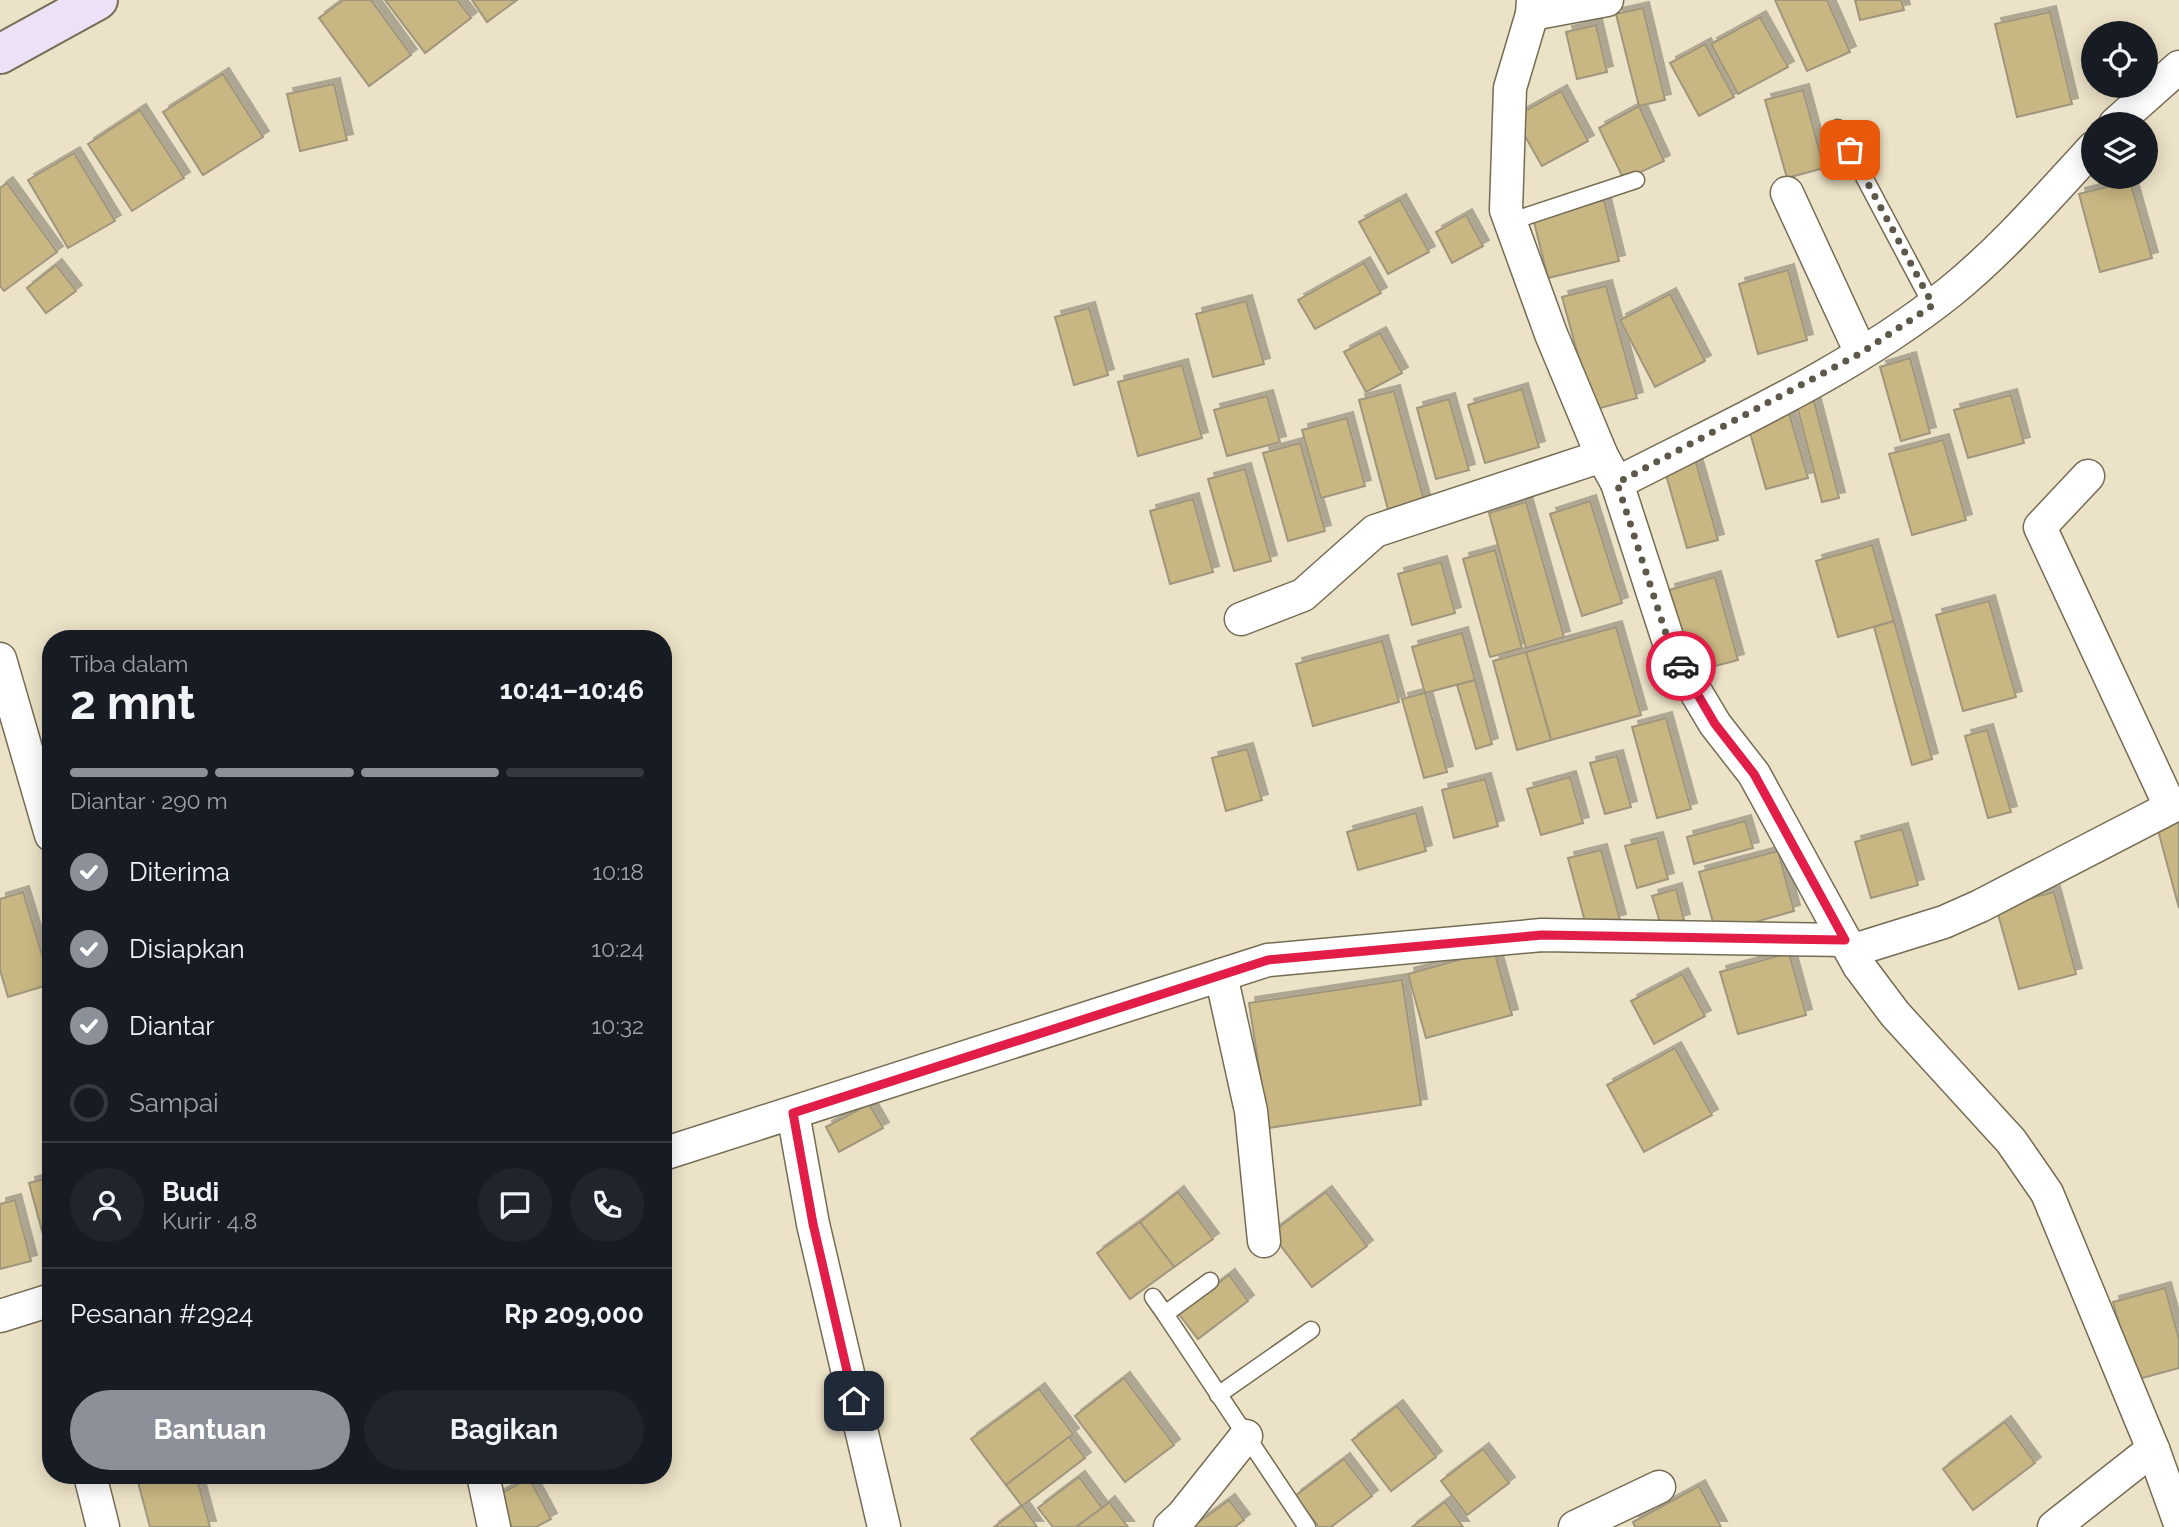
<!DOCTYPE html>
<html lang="id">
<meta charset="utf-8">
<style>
:root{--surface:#171b24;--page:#20242c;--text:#f1f3f6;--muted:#9ea1a6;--line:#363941;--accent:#8c9099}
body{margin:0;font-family:Raleway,sans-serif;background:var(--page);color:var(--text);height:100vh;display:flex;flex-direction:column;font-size:26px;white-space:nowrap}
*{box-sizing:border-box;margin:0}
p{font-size:23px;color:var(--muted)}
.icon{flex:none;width:38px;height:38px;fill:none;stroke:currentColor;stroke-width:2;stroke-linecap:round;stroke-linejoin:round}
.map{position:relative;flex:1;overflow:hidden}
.sheet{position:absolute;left:42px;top:630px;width:630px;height:854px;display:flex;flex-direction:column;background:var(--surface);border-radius:28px;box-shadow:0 4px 18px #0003}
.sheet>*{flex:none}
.buttons{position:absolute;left:2081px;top:21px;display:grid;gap:14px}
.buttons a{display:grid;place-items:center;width:77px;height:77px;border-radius:50%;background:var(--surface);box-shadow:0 4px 18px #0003;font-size:35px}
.pin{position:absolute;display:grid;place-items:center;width:60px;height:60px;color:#fff;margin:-30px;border-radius:14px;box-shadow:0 4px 10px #0006}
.courier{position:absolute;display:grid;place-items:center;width:70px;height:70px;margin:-35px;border:5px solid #e11d48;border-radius:50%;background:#fff;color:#222;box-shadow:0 2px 9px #0007}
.summary em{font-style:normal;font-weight:700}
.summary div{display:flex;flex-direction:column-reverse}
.summary{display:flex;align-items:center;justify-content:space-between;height:119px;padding:0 28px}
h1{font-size:46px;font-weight:700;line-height:52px}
.bar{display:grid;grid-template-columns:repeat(4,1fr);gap:10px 7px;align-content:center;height:84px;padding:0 28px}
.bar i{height:9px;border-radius:5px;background:var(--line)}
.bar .current{background:var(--accent)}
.bar p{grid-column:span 4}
.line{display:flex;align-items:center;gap:18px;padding:0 28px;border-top:2px solid var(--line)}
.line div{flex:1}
.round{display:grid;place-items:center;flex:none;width:74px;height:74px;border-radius:37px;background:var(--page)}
ol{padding:0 28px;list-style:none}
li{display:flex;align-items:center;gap:21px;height:77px}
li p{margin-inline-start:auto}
li .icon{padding:7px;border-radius:50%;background:var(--accent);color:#fff;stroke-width:4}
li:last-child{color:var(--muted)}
li i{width:38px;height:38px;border:4px solid var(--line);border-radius:50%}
.button{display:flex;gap:14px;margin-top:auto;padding:14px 28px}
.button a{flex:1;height:80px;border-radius:42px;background:var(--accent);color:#fff;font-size:28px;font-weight:700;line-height:80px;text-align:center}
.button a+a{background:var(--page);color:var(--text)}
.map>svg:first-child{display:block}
</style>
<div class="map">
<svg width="2179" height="1527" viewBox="0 0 2179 1527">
<defs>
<filter id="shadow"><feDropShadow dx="6" dy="-6" stdDeviation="0" flood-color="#0004"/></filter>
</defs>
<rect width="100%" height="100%" fill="#ece2c7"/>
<g fill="#c9b783" stroke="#9f967d" stroke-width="2" filter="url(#shadow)">
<polygon points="343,0 371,0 411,55 369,86 319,18"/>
<polygon points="385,0 457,0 471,18 425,53"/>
<polygon points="472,0 517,0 487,22"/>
<polygon points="1775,0 1827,0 1850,52 1807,71"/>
<polygon points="1855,0 1901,0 1904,10 1860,20"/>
<polygon points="1643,8 1665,100 1639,106 1616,14"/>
<polygon points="2050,12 2072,104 2017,117 1995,24"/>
<polygon points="1760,17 1788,67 1738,94 1711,44"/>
<polygon points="1596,25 1607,72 1577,79 1566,32"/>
<polygon points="1705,44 1734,97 1699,116 1670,63"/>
<polygon points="223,74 263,137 203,175 163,112"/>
<polygon points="334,84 347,140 300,151 287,94"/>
<polygon points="1803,90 1824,168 1787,178 1765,100"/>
<polygon points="1561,91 1588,141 1542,166 1514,117"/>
<polygon points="1639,106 1664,161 1624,180 1599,128"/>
<polygon points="140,110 184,178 132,211 88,144"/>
<polygon points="74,153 115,221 68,248 28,180"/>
<polygon points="2130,181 2152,258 2100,272 2079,194"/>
<polygon points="7,183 57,252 4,291 0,286 0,188"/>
<polygon points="1400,200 1429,252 1388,274 1359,222"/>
<polygon points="1604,200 1619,261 1548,278 1533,218"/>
<polygon points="1466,215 1483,246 1452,263 1436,232"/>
<polygon points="1364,263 1381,293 1315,329 1298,300"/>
<polygon points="56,265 76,291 46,313 27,288"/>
<polygon points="1788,270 1807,340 1758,354 1739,284"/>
<polygon points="1606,286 1637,398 1593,410 1562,297"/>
<polygon points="1670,294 1705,361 1655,387 1620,320"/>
<polygon points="1246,301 1264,364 1213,377 1196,314"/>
<polygon points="1089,308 1108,375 1074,385 1055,317"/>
<polygon points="1380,333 1402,373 1366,392 1344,352"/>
<polygon points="1910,358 1930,433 1901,441 1880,367"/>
<polygon points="1182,365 1202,438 1138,456 1118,382"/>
<polygon points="1522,389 1539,447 1485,463 1468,405"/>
<polygon points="1394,391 1427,511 1391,521 1359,400"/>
<polygon points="2011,395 2024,443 1968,458 1954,410"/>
<polygon points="1267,396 1280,442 1227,456 1214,410"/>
<polygon points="1449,399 1469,470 1436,479 1417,408"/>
<polygon points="1814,401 1839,498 1822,502 1797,406"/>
<polygon points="1788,410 1808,478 1766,489 1747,422"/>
<polygon points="1347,418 1365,486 1321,498 1302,430"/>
<polygon points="1943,440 1966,520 1912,535 1889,454"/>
<polygon points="1300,443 1325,531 1288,541 1263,453"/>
<polygon points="1695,459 1718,540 1687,548 1664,468"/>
<polygon points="1245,469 1271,561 1234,571 1208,479"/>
<polygon points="1193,499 1213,572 1170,584 1150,511"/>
<polygon points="1590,501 1622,603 1582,616 1550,514"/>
<polygon points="1526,502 1564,637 1526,648 1489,513"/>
<polygon points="1872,545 1894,621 1838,637 1816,561"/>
<polygon points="1495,550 1522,648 1490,657 1463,559"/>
<polygon points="1441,562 1455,613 1412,625 1398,574"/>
<polygon points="1715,577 1738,660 1692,672 1669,590"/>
<polygon points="1989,601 2016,697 1963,711 1936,615"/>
<polygon points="1894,621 1932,759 1912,765 1874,627"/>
<polygon points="1616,627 1641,715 1551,740 1526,652"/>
<polygon points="1462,633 1475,680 1425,693 1412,647"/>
<polygon points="1382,641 1399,702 1313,726 1296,664"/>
<polygon points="1526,652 1551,740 1517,750 1493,661"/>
<polygon points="1475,680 1492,744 1476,749 1457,685"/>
<polygon points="1425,693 1447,772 1424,778 1402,699"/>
<polygon points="1666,718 1691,809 1657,818 1632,727"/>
<polygon points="1987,730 2011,812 1988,818 1965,736"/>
<polygon points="1247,749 1262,800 1226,811 1212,758"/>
<polygon points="1617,756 1631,807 1605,814 1590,763"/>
<polygon points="1570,777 1583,823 1541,835 1527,789"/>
<polygon points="1485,779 1498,826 1454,838 1442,790"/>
<polygon points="1416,813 1426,851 1358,870 1347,832"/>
<polygon points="2179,816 2179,908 2156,823"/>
<polygon points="1745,821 1753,848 1694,864 1687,837"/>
<polygon points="1902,829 1918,885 1871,898 1855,842"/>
<polygon points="1657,838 1668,879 1637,888 1625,846"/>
<polygon points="1601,850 1620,920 1587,929 1568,858"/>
<polygon points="1778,851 1794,911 1716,933 1699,872"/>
<polygon points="1676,889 1684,920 1661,926 1652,896"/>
<polygon points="23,892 51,984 8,997 0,970 0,899"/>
<polygon points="2054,892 2076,974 2019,989 1996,907"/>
<polygon points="1494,950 1512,1015 1426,1038 1408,974"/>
<polygon points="1789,953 1806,1015 1738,1034 1720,972"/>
<polygon points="1682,974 1705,1016 1654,1044 1631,1001"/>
<polygon points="1402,980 1421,1105 1268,1128 1249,1003"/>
<polygon points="1675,1048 1712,1115 1644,1152 1607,1085"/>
<polygon points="869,1104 883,1128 839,1152 826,1127"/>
<polygon points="51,1177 51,1253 48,1253 29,1183"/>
<polygon points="1178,1192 1213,1239 1174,1267 1140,1222"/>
<polygon points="1326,1192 1367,1246 1312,1287 1271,1233"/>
<polygon points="15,1200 31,1261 0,1269 0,1204"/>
<polygon points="1140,1222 1174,1267 1130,1299 1097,1253"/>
<polygon points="1229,1275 1248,1301 1198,1339 1178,1313"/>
<polygon points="2165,1288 2179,1339 2179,1368 2135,1380 2113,1302"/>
<polygon points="1124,1378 1174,1445 1125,1482 1075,1416"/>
<polygon points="1039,1389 1073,1434 1006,1485 971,1439"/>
<polygon points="1397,1406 1436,1457 1391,1491 1352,1440"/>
<polygon points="2005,1422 2035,1463 1973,1510 1943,1469"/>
<polygon points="1069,1437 1085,1458 1022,1506 1006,1485"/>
<polygon points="1483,1449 1509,1483 1467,1515 1441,1481"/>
<polygon points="1344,1459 1372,1496 1331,1527 1319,1527 1295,1496"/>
<polygon points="162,1475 196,1475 210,1527 150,1527 138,1482"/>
<polygon points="1079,1477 1102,1508 1076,1527 1053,1527 1038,1508"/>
<polygon points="529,1478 551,1519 536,1527 512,1527 495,1497"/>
<polygon points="1699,1486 1721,1527 1635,1527 1633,1522"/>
<polygon points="1229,1500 1244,1520 1235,1527 1192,1527"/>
<polygon points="1109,1502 1128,1527 1076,1527 1102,1508"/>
<polygon points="1445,1502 1463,1527 1412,1527"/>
<polygon points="1022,1506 1037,1527 994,1527"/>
</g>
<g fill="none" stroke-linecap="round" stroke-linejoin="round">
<defs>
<g id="lane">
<polyline points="1838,128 1932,305"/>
<polyline points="1509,222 1636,180"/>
<polyline points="1210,1281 1165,1314 1307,1527"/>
<polyline points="1153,1297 1165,1314"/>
<polyline points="1218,1395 1311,1330"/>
</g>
<g id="street">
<polyline points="1533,0 1532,14 1510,88 1506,210 1551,334 1602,456 1617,483"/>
<polyline points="1532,14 1607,0"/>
<polyline points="2115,124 2179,67"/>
<path d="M 2093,148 C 2047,198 2003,249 1950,292 C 1851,371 1730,425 1617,483 L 1672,652 L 1715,724 L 1754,774 L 1859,966 L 1895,1014 L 2011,1141 L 2047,1193 L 2153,1449 L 2179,1521"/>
<polyline points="1787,193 1861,353"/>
<polyline points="2088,476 2040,527 2170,806"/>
<polyline points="1241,619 1303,595 1375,531 1602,456"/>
<polyline points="0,659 51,835"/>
<polyline points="1851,951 1944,922 1980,906 2179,803"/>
<polyline points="1221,975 1251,1111 1264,1241"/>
<polyline points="793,1113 813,1224 884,1527"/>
<polyline points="663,1154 1268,960 1542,935 1845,940"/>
<polyline points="0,1316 51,1300"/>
<polyline points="90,1475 103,1527"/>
<polyline points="483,1475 494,1527"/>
<polyline points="1170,1527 1183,1515 1246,1436"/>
<polyline points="1575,1527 1659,1487"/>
<polyline points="2054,1527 2153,1449"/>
</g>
<polyline id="secondary" points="0,54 98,0"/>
</defs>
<use href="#lane" stroke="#756c54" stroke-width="19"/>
<use href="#street" stroke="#756c54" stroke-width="35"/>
<use href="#secondary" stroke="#756c54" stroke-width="42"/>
<use href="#lane" stroke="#fff" stroke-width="16"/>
<use href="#street" stroke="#fff" stroke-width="32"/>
<use href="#secondary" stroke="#ede1f8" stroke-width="38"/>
</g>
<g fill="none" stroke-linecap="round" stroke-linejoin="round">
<polyline stroke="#5e584a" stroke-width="7" stroke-dasharray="0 12.6" points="1681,666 1672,652 1617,483 1861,353 1933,305 1850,150"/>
<polyline stroke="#e11d48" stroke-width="9" points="854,1401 813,1224 793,1113 1268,960 1542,935 1845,940 1754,774 1715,724 1681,666"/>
</g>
</svg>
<div class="buttons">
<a><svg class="icon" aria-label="locate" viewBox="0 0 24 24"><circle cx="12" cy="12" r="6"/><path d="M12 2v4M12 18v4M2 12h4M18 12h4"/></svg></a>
<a><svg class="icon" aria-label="layers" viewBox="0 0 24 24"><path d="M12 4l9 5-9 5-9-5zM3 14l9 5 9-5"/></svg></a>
</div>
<div class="pin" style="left:1850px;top:150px;background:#ea580c"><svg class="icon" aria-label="bag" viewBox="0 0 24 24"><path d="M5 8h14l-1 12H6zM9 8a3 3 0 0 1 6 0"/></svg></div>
<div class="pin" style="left:854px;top:1401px;background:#1f2937"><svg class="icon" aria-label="home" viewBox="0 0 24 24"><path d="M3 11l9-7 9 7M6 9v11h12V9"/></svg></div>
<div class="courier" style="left:1681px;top:666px"><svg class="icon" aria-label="car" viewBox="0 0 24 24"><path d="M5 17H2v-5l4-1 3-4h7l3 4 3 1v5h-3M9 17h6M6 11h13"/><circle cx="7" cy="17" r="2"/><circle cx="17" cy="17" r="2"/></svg></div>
<section class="sheet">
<div class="summary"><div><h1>2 mnt</h1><p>Tiba dalam</p></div><em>10:41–10:46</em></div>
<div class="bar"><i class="current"></i><i class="current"></i><i class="current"></i><i></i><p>Diantar · 290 m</p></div>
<ol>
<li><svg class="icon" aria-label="check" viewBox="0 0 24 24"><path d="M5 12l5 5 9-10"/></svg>Diterima<p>10:18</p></li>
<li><svg class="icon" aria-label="check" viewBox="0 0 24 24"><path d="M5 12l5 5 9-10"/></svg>Disiapkan<p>10:24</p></li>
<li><svg class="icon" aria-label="check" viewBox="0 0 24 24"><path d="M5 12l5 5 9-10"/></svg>Diantar<p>10:32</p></li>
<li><i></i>Sampai</li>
</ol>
<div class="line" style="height:126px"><a class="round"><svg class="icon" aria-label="person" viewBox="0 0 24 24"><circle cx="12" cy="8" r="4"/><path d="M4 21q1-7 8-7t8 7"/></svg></a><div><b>Budi</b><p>Kurir · 4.8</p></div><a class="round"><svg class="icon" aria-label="chat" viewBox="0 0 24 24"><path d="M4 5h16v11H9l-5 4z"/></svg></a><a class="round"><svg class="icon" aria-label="phone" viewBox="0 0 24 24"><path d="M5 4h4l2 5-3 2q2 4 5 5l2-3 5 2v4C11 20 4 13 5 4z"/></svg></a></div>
<div class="line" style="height:91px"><div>Pesanan #2924</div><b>Rp 209,000</b></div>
<div class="button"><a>Bantuan</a><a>Bagikan</a></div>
</section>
</div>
